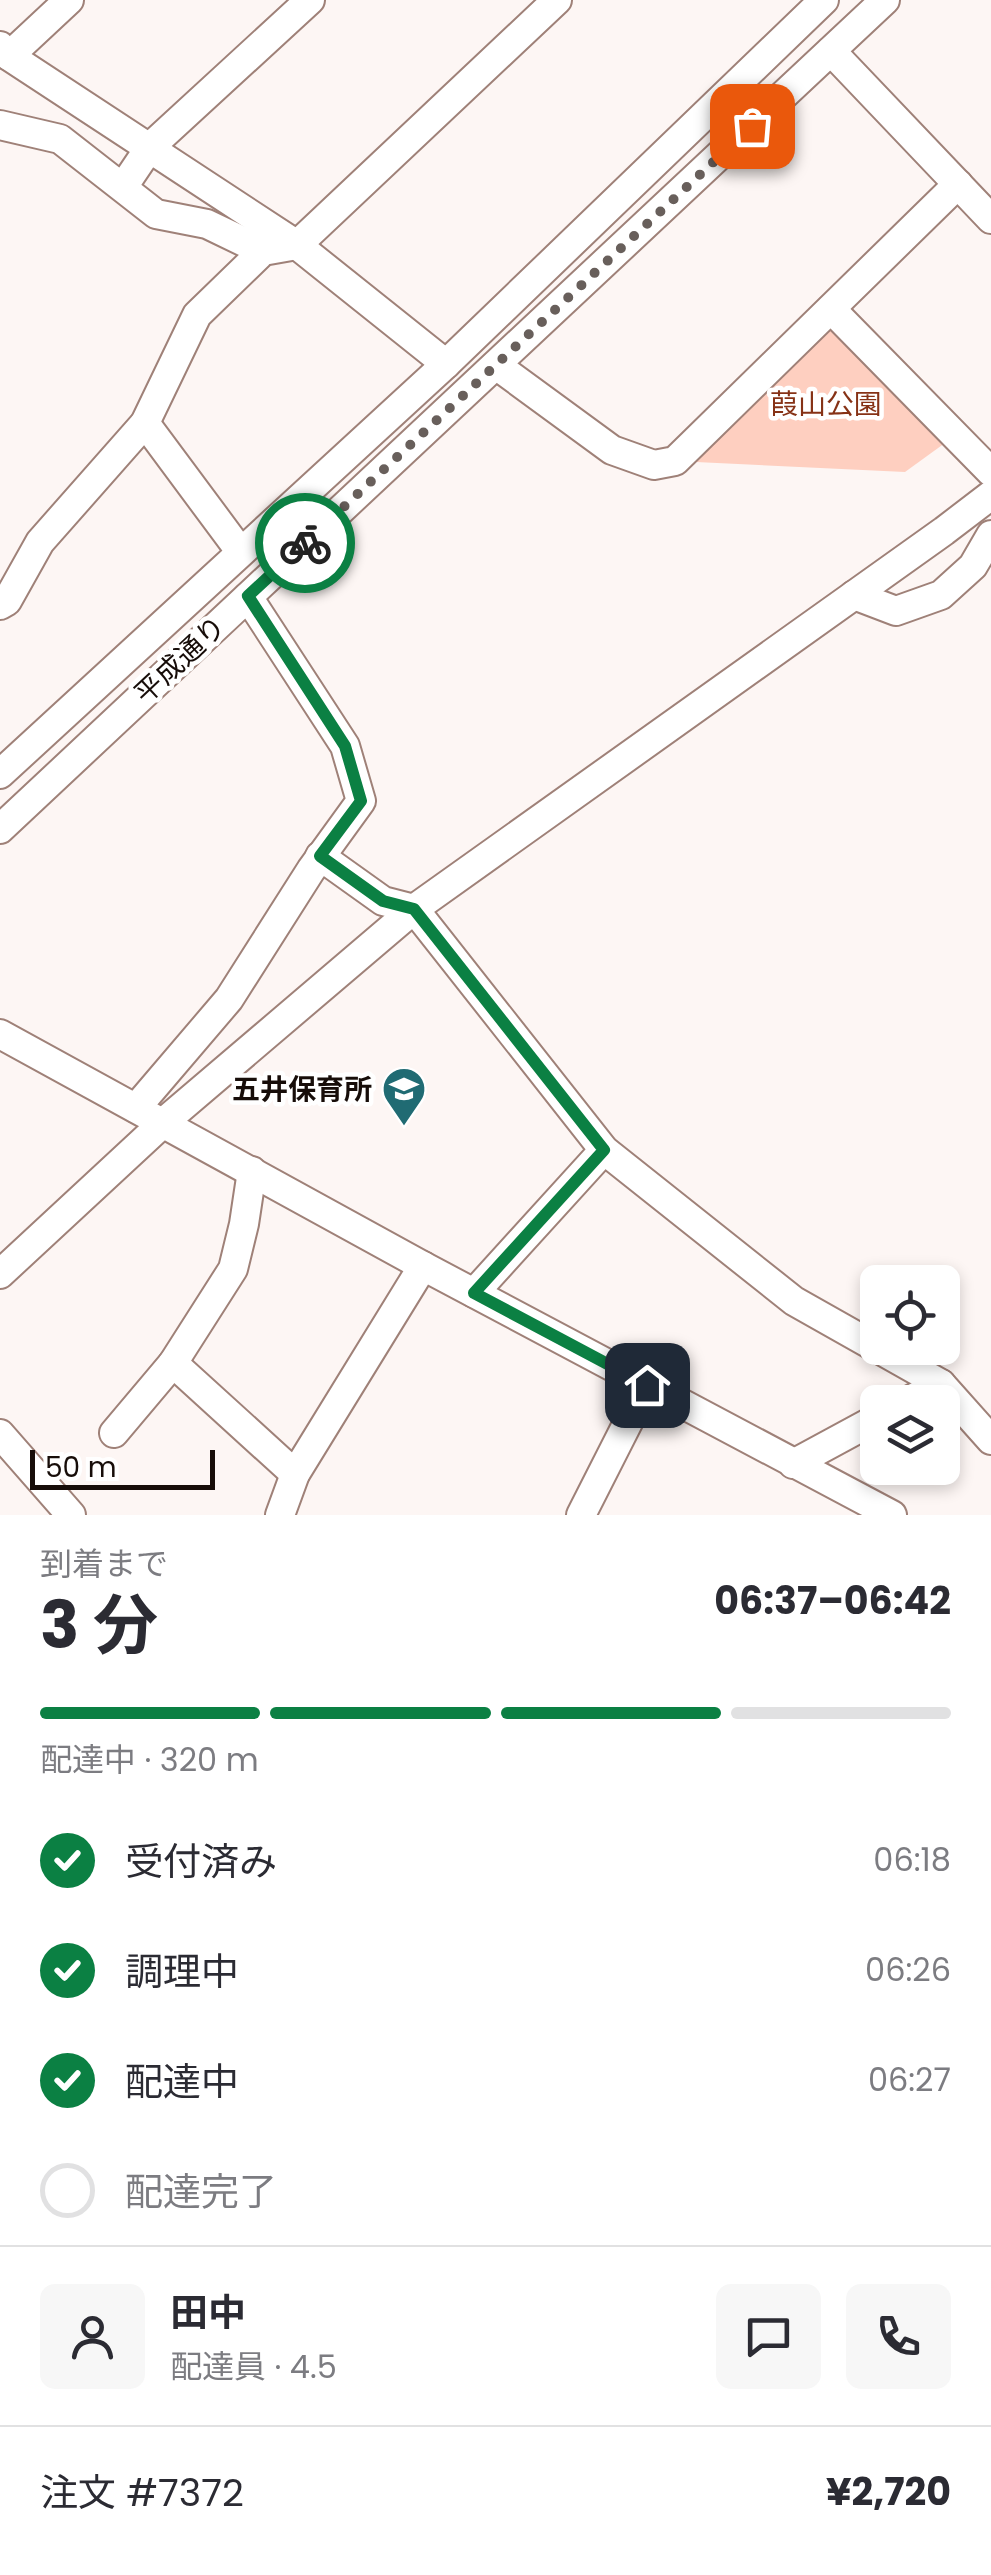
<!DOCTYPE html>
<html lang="ja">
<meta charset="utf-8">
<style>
:root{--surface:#fff;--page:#f7f7f7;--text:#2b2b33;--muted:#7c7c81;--line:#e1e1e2;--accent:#0b8043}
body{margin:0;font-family:Poppins,"Noto Sans JP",sans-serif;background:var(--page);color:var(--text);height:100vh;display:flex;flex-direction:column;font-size:38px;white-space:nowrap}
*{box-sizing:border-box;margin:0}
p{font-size:32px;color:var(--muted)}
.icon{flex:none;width:55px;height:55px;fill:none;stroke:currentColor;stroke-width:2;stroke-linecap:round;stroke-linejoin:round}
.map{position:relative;height:1515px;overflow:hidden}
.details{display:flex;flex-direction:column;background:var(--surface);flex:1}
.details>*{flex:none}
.tools{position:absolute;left:860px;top:1265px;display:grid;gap:20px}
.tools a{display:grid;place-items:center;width:100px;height:100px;border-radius:15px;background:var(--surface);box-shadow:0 5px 15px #0003;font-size:50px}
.scale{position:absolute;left:30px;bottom:25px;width:185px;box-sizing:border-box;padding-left:10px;border:5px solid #170d09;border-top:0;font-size:28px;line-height:35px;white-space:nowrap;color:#170d09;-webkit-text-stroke:8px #fff;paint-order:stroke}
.pin{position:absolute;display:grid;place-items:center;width:85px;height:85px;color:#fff;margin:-42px;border-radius:20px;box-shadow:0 5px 15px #0006}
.courier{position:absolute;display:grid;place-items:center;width:100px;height:100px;margin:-50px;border:8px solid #0b8043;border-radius:50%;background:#fff;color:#222;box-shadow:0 2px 12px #0007}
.headline em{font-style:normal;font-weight:700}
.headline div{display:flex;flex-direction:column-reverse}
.headline{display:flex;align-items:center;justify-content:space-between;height:170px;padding:0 40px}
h1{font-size:65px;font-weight:700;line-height:75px}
.bar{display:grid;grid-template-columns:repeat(4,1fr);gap:15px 10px;align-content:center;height:120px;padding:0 40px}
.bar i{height:12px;border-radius:8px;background:var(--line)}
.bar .on{background:var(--accent)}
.bar p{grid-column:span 4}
.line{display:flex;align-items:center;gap:25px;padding:0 40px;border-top:2px solid var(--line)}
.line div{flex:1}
.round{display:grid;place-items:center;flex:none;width:105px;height:105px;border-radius:15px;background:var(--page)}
ol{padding:0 40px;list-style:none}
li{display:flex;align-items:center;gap:30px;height:110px}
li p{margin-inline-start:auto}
li .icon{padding:10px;border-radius:50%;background:var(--accent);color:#fff;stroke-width:4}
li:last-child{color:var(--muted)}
li i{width:55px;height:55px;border:5px solid var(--line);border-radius:50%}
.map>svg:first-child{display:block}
</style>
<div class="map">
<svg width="991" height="1515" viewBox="0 0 991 1515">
<rect width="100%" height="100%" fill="#fdf6f4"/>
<polygon fill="#fecfc0" points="831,309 945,443 905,472 675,461"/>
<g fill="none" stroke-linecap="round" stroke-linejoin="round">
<defs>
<g id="minor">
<polyline points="0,46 9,56 297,245 446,364"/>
<polyline points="831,51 991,219"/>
<polyline points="9,56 69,0"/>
<polyline points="0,125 60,139 156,214 207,224 263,251"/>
<polyline points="123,187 150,147 310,0"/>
<polyline points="831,309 991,472"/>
<polyline points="496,365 612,450 654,465 675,461 958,184"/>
<polyline points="145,423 240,551"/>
<polyline points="854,595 896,611 941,595 973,566 991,535"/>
<polyline points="0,605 7,601 40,542 145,423 197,315 263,251 297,245 557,0"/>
<polyline points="0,774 446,364 824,0"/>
<polyline points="0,829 885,0"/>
<polyline points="320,856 383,901 414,909 604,1150 794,1301 941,1384 991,1440"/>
<polyline points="0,1034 423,1266 892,1515"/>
<polyline points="136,1108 229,999 311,870 361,801 345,746 248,597"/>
<polyline points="0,1274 164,1122 414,909 944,531 991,495"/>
<polyline points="474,1293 604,1150"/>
<polyline points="173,1363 295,1474"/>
<polyline points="906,1402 941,1384"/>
<polyline points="114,1433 173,1363 233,1269 244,1224 252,1171"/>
<polyline points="0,1434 71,1515"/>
<polyline points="793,1464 878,1418"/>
<polyline points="280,1515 295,1474 423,1266"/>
<polyline points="581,1515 647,1385"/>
</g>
</defs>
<use href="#minor" stroke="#9f8178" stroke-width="32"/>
<use href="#minor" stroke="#fff" stroke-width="28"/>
</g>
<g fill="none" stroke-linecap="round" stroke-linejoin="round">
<polyline stroke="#685f5b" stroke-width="10" stroke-dasharray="0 18" points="305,543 752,126"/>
<polyline stroke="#0b8043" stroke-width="12" points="305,543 248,596 345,746 361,801 320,856 383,901 414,909 604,1150 474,1293 647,1385"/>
</g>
<defs>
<symbol id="school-pin" viewBox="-11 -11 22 30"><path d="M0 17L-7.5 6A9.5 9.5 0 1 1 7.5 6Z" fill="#206b73" stroke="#fff"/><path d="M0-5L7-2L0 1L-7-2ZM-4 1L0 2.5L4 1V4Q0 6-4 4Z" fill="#fff"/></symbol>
</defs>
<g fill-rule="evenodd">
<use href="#school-pin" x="379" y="1064" width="50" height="68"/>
</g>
<g text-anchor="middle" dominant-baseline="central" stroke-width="9" stroke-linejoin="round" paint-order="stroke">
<g font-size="28" fill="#863216" stroke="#fff">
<text x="826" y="404">葭山公園</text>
</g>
<g font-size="28" fill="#170d09" stroke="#fff">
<text transform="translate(180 660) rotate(-43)">平成通り</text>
</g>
<g font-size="28" font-weight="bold" fill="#170d09" stroke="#fff" text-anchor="end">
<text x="372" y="1089">五井保育所</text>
</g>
</g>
</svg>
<div class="tools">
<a><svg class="icon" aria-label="locate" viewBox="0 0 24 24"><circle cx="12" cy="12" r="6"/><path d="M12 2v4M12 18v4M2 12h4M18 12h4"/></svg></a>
<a><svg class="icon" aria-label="layers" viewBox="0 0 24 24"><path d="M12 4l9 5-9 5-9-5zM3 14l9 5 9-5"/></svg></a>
</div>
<div class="scale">50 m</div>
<div class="pin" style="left:752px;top:126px;background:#ea580c"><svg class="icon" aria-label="bag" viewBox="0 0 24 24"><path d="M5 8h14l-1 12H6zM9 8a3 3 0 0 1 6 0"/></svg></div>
<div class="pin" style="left:647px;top:1385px;background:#1f2937"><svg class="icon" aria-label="home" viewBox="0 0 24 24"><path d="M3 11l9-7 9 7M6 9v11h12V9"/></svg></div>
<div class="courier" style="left:305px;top:543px"><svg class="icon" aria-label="bike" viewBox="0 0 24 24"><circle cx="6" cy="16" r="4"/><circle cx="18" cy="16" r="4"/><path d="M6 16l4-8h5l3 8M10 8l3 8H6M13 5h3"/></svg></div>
</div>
<section class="details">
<div class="headline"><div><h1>3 分</h1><p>到着まで</p></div><em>06:37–06:42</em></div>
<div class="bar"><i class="on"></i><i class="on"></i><i class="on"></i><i></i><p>配達中 · 320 m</p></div>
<ol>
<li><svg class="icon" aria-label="check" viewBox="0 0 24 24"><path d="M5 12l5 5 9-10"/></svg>受付済み<p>06:18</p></li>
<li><svg class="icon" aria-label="check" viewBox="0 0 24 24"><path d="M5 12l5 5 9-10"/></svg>調理中<p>06:26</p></li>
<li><svg class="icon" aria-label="check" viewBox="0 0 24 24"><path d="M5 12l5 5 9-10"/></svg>配達中<p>06:27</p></li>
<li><i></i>配達完了</li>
</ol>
<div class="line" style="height:180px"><a class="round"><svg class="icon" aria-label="person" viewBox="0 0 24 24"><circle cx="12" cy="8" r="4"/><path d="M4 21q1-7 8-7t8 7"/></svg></a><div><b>田中</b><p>配達員 · 4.5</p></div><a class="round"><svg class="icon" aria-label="chat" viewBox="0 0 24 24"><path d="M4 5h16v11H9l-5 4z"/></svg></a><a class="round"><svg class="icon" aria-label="phone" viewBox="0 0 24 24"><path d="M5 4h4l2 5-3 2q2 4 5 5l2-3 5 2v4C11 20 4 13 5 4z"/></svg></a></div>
<div class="line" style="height:130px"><div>注文 #7372</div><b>¥2,720</b></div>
</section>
